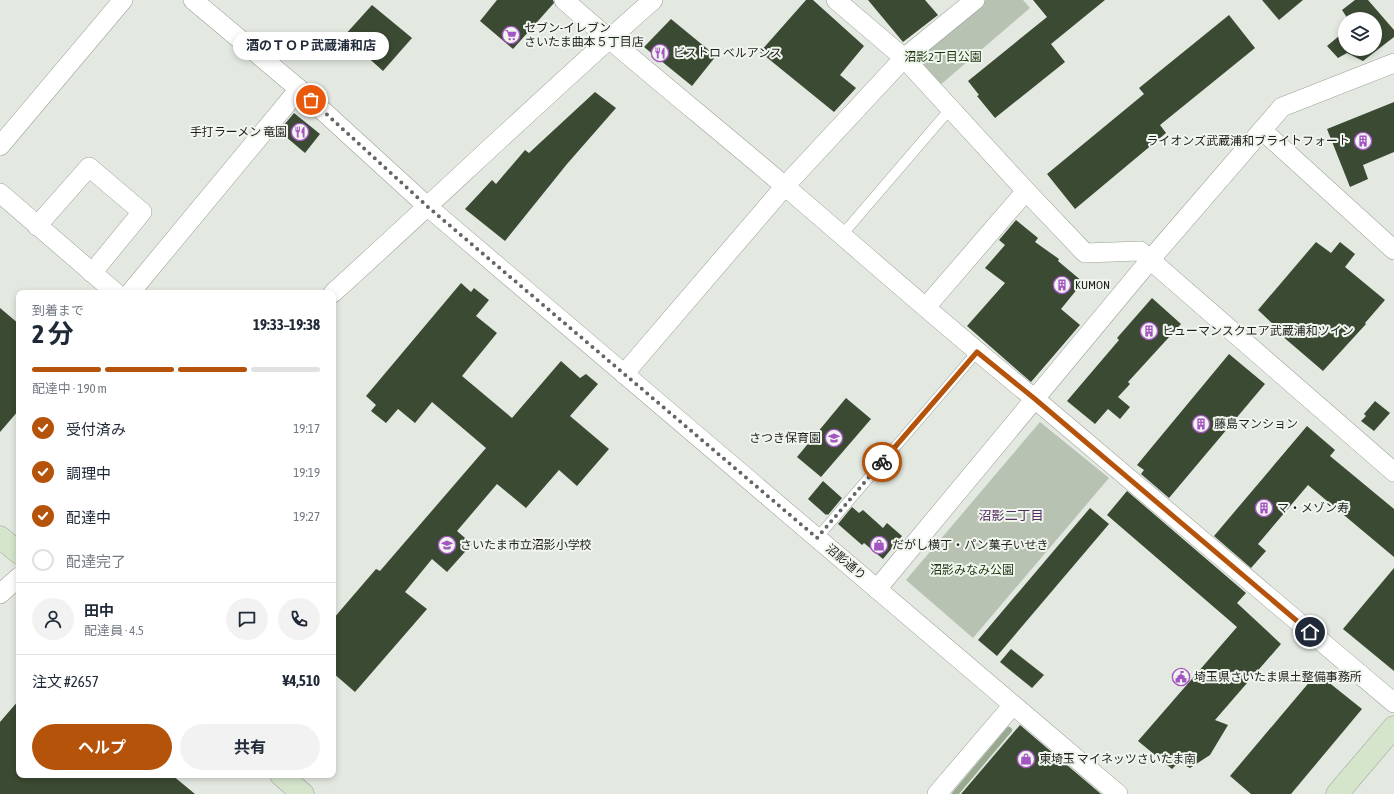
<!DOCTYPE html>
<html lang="ja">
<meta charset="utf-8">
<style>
:root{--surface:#fff;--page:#f2f2f3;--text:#1f2937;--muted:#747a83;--line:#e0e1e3;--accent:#b45309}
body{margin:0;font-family:"Asap Condensed","Noto Sans JP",sans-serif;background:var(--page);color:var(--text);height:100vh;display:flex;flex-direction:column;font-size:15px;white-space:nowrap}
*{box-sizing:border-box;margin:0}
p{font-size:13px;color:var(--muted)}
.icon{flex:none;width:22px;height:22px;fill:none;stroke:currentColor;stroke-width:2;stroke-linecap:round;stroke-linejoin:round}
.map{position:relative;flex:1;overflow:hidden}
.sheet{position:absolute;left:16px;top:290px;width:320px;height:488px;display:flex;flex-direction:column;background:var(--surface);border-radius:8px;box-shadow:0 2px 6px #0003}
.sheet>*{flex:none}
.fabs{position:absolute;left:1338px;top:12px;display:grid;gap:8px}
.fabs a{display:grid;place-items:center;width:44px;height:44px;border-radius:50%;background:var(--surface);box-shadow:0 2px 6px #0003;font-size:20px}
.pin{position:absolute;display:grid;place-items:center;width:34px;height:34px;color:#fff;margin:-17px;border:2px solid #fff;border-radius:50%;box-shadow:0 1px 4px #0007}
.courier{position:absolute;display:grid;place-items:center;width:40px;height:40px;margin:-20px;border:3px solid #b45309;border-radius:50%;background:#fff;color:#222;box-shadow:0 1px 5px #0007}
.bubble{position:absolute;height:28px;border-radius:14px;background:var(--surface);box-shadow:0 2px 6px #0003;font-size:13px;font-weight:700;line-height:28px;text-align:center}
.head em{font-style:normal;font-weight:700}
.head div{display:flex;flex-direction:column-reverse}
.head{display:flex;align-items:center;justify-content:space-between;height:68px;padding:0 16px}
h1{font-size:26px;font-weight:700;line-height:30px}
.bar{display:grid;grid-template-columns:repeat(4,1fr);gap:6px 4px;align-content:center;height:48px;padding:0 16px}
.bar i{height:5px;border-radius:3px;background:var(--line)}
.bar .on{background:var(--accent)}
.bar p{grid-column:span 4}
.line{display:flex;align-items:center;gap:10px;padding:0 16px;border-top:1px solid var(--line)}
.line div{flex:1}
.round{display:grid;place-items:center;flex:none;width:42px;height:42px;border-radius:21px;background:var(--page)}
ol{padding:0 16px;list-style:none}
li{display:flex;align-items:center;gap:12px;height:44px}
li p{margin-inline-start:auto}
li .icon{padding:4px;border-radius:50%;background:var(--accent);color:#fff;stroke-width:4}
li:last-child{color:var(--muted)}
li i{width:22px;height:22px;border:2px solid var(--line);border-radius:50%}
.action{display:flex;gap:8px;margin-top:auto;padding:8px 16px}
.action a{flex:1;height:46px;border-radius:24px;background:var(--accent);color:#fff;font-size:16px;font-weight:700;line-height:46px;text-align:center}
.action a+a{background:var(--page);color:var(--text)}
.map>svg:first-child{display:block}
</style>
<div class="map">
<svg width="1394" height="794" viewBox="0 0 1394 794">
<rect width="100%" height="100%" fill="#e3e8e1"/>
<g fill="#b7c2b2">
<polygon points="985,0 1023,0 1030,8 939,86 923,69 925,48"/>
<polygon points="1040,422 1109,478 973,638 906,580"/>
</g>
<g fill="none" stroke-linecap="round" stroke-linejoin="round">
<polyline stroke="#98a990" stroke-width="6" points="955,794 1009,730"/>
</g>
<g fill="#3b4a33">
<polygon points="497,0 553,0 554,3 513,49 480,21"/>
<polygon points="806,0 813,0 864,46 840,75 856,88 834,112 760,52"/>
<polygon points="868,0 925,0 938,15 903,42"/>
<polygon points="1033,0 1105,0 1051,44 1065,62 995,118 977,96 979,95 968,81 1047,17"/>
<polygon points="1262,0 1303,0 1279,20"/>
<polygon points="1355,0 1368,0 1394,30 1394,37 1363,61 1347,53 1338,58 1327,46 1345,31 1345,49 1375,49 1375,19 1348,19 1342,10"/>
<polygon points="372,5 412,38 383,71 344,36"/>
<polygon points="1229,15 1255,48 1160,125 1166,133 1075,209 1047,174 1144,94 1139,88"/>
<polygon points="671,19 716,56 692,86 644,47"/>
<polygon points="595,92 616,108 567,164 505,241 465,209 492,180 496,184 525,150 529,153"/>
<polygon points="1394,102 1394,152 1363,165 1368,179 1350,187 1327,129"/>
<polygon points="294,113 320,134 305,153 279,131"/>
<polygon points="1016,220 1038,238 1035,242 1059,259 1058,261 1083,282 1061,309 1080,325 1031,382 967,326 1005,283 985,268 1005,245 999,240"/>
<polygon points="1316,242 1331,253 1340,242 1355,254 1345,267 1385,300 1365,323 1366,324 1323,371 1274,329 1276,327 1258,310"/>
<polygon points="461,283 471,292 474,288 489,300 476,316 497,333 462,376 512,418 561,361 580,378 586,374 598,384 570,416 609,449 577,486 559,470 526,508 497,484 457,531 472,544 447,572 432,559 405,592 427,609 355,692 333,673 333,619 376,569 380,571 486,448 432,402 415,423 398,409 386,423 371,411 376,405 366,396"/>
<polygon points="1152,298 1181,324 1128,382 1130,384 1118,397 1130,407 1120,419 1108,409 1095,424 1067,401 1119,340 1117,338"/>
<polygon points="0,308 19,324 19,410 0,432"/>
<polygon points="1229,354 1265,384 1169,498 1141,474 1144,470 1137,465"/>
<polygon points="846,398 871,419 821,477 797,457"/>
<polygon points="1375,401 1390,413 1374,431 1361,421 1366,416 1364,414"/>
<polygon points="1307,426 1335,450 1330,456 1394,509 1394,557 1308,485 1258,544 1266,551 1251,568 1214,536"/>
<polygon points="823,481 842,498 828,515 827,514 826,515 808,499"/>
<polygon points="1127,491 1246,593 1237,603 1281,644 1215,720 1228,725 1210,755 1190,768 1179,762 1172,769 1138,741 1237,627 1107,515"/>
<polygon points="852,507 859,513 863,510 883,528 887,523 902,536 883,559 864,543 862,545 838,524"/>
<polygon points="1090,508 1109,524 997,656 978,640"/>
<polygon points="1394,568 1394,671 1343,629"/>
<polygon points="1011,649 1044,675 1032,688 1000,662"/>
<polygon points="1317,673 1362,709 1291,794 1251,794 1230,776"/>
<polygon points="19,700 19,775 172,775 195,794 0,794 0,722"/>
<polygon points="1020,725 1101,794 961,794"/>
</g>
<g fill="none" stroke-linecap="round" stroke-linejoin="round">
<defs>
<g id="lane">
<polyline points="842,235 951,108"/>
<polyline points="817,538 977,352"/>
</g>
<g id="street">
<polyline points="193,0 299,89 428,207 1118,794"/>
<path d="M 564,0 C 637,64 713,125 787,188 C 870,259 951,331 1035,399 L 1394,703"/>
<polyline points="836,0 904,58 1026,191 1085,253 1140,251 1394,472"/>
<polyline points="1262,130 1394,250"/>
<polyline points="0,146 123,0"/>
<polyline points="0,193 116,293"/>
<polyline points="37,226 89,167 142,212 92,273"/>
<polyline points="130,293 299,89"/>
<path d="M 333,293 C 440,196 544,96 653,0"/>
<polyline points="926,307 1026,191"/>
<polyline points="624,374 785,186 904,58 975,0"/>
<polyline points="877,589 1150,260 1282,107 1394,63"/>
<polyline points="0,594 19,577"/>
<polyline points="937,794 1013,705"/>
</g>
<g id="secondary">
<polyline points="0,537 19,553"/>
<polyline points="281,775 303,794"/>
<polyline points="1337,794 1394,727"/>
</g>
</defs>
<use href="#lane" stroke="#9ba099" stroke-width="11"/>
<use href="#street" stroke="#9ba099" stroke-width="20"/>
<use href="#secondary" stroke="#9ba099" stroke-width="23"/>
<use href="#lane" stroke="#fff" stroke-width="10"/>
<use href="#street" stroke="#fff" stroke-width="19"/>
<use href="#secondary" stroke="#d5e5cc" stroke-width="22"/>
</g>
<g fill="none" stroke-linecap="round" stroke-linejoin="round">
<polyline stroke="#636662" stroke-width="4" stroke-dasharray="0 7.2" points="311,100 428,207 817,538 882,462"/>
<polyline stroke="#b45309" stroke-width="5" points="882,462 977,352 1035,399 1310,632"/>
</g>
<defs>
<symbol id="supermarket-ring" viewBox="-11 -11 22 22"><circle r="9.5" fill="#f0f6ee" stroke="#a554c4" stroke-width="1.5"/><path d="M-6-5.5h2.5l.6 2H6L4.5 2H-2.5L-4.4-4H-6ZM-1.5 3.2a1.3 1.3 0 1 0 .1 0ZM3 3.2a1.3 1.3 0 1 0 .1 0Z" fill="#a554c4"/></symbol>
<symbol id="restaurant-ring" viewBox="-11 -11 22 22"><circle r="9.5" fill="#f0f6ee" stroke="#a554c4" stroke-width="1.5"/><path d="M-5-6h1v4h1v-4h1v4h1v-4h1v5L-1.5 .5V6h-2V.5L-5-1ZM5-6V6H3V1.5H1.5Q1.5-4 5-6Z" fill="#a554c4"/></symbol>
<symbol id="building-ring" viewBox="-11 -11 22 22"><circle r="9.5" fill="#f0f6ee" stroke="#a554c4" stroke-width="1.5"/><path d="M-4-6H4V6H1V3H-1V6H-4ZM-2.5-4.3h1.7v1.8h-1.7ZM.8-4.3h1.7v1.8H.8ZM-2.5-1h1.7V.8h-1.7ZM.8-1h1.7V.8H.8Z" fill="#a554c4"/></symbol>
<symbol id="school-ring" viewBox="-11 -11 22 22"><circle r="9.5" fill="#f0f6ee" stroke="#a554c4" stroke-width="1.5"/><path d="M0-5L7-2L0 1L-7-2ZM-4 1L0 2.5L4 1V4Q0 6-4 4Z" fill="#a554c4"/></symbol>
<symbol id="shop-ring" viewBox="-11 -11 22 22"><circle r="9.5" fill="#f0f6ee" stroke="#a554c4" stroke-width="1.5"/><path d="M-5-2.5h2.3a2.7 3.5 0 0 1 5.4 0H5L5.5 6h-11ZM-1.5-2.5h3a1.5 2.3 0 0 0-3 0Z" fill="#a554c4"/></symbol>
<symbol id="civic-ring" viewBox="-11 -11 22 22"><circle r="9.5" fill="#f0f6ee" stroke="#a554c4" stroke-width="1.5"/><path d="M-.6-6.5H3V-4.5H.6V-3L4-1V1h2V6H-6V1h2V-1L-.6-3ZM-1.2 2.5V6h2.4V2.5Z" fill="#a554c4"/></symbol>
</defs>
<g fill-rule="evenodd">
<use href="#supermarket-ring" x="501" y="25" width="20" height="20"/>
<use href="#restaurant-ring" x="650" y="43" width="20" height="20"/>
<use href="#restaurant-ring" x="290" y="122" width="20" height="20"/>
<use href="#building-ring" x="1353" y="131" width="20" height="20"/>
<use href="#building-ring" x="1052" y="275" width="20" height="20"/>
<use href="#building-ring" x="1139" y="321" width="20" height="20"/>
<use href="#building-ring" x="1191" y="414" width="20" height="20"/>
<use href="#school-ring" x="824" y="428" width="20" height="20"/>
<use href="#building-ring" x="1254" y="498" width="20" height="20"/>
<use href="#school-ring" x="437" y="535" width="20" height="20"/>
<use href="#shop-ring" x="869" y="535" width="20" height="20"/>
<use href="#civic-ring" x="1171" y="667" width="20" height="20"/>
<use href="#shop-ring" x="1016" y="749" width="20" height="20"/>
</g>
<g text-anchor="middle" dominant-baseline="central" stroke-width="4" stroke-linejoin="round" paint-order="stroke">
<g font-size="12" fill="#1e201d" stroke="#f0f6ee" text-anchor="start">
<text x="524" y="28">セブン-イレブン<tspan x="524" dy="14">さいたま曲本５丁目店</tspan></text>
<text x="673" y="53">ビストロ ベルアンス</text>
<text x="287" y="132" text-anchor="end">手打ラーメン 竜園</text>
<text x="1350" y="141" text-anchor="end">ライオンズ武蔵浦和ブライトフォート</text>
<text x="1075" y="285">KUMON</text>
<text x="1162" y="331">ヒューマンスクエア武蔵浦和ツイン</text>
<text x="1214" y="424">藤島マンション</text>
<text x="821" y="438" text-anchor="end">さつき保育園</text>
<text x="1277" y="508">マ・メゾン寿</text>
<text x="460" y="545">さいたま市立沼影小学校</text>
<text x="892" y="545">だがし横丁・パン菓子いせき</text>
<text x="1194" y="677">埼玉県さいたま県土整備事務所</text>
<text x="1039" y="759">東埼玉 マイネッツさいたま南</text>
</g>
<g font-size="12" fill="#1b340c" stroke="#f0f6ee">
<text x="943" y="57">沼影2丁目公園</text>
<text x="972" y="570">沼影みなみ公園</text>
</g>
<g font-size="12" fill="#1e201d" stroke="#f0f6ee">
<text transform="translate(846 562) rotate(40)">沼影通り</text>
</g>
<g font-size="13" fill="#542d64" stroke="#f0f6ee">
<text x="1011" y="515">沼影二丁目</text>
</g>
</g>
</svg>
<div class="fabs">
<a><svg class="icon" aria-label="layers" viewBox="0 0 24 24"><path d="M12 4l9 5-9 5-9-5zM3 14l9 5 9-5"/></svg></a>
</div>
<div class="pin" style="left:311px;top:100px;background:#ea580c"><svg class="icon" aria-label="bag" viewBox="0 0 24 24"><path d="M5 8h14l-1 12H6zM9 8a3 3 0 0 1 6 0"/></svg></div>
<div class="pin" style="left:1310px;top:632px;background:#1f2937"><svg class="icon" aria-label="home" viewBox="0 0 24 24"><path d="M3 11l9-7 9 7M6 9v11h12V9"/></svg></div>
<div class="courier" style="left:882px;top:462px"><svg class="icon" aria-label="bike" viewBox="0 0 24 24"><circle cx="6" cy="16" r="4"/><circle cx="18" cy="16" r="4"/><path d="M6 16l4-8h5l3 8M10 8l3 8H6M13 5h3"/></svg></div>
<div class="bubble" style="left:233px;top:32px;width:156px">酒のＴＯＰ武蔵浦和店</div>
<section class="sheet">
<div class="head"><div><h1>2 分</h1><p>到着まで</p></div><em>19:33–19:38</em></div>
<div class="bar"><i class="on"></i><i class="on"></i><i class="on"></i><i></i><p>配達中 · 190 m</p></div>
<ol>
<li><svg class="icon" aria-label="check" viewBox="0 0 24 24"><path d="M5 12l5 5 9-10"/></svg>受付済み<p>19:17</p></li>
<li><svg class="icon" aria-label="check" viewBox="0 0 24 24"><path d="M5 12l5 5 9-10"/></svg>調理中<p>19:19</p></li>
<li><svg class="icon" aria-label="check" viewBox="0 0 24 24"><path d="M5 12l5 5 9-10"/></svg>配達中<p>19:27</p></li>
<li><i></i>配達完了</li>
</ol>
<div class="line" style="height:72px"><a class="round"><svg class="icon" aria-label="person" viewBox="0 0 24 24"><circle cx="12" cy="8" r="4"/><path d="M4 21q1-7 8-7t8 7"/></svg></a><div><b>田中</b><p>配達員 · 4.5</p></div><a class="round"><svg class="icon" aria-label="chat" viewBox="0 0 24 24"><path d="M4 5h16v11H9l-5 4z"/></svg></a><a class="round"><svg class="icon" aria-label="phone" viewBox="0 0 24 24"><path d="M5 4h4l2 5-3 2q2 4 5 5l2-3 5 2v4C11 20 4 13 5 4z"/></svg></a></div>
<div class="line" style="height:52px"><div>注文 #2657</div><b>¥4,510</b></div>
<div class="action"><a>ヘルプ</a><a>共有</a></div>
</section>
</div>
